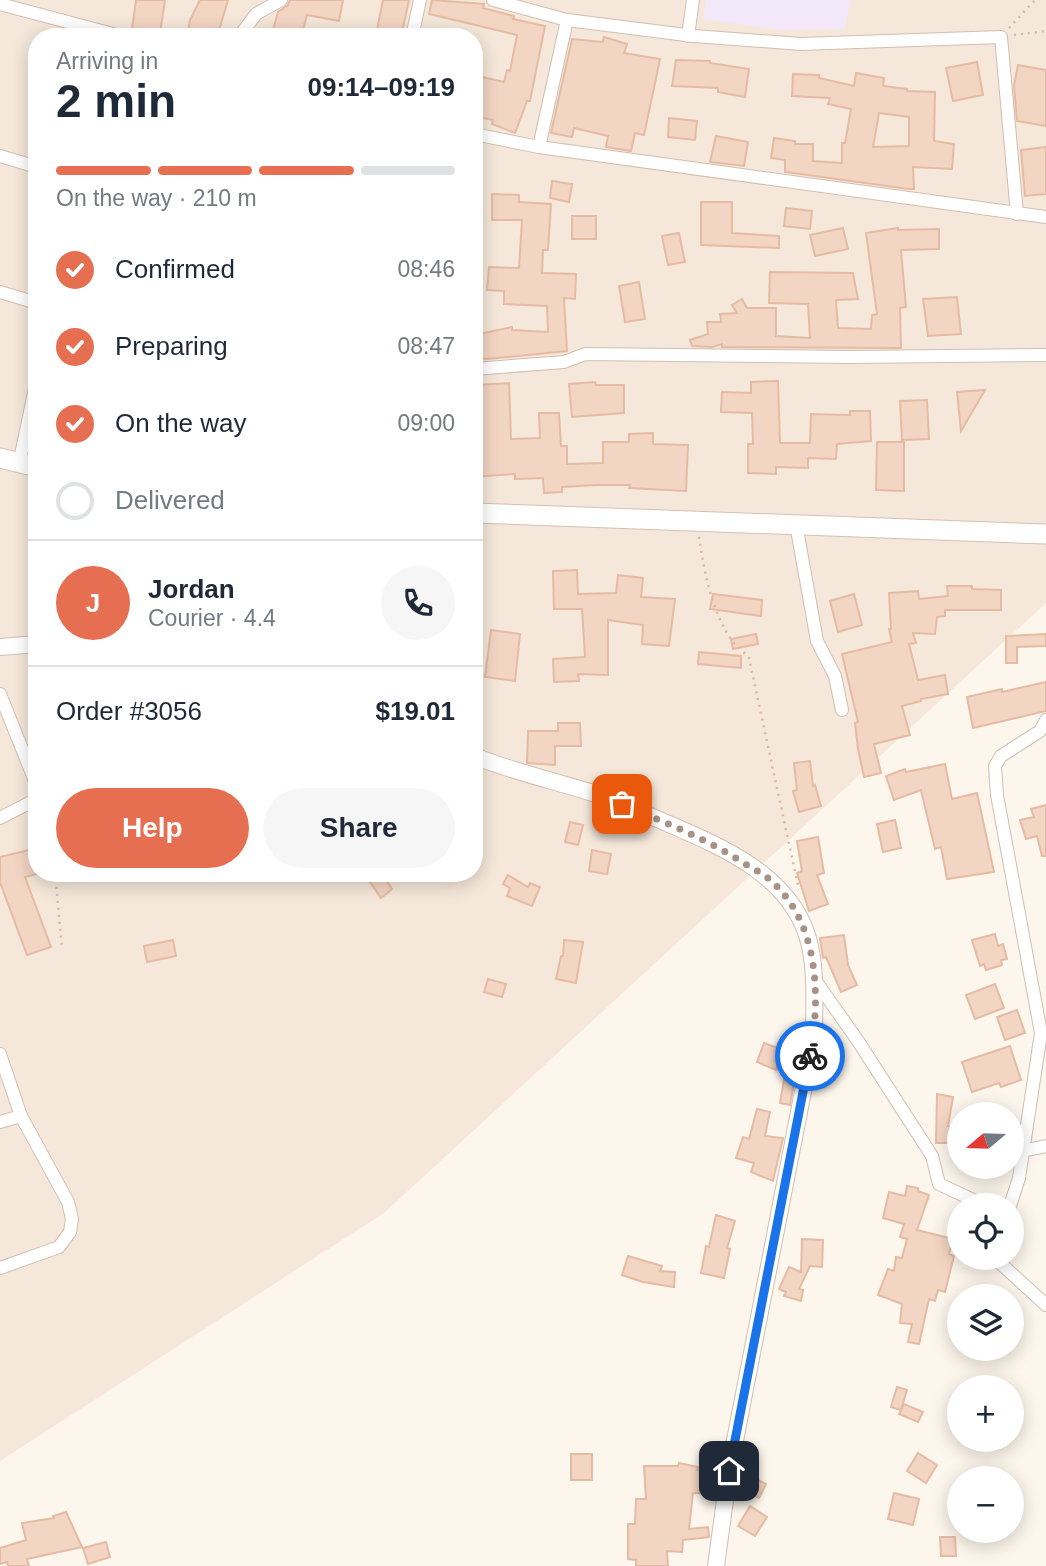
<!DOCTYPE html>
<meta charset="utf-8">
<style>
:root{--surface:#fff;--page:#f6f6f7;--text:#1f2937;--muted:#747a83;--line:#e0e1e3;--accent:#e76f51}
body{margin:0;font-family:Arial,sans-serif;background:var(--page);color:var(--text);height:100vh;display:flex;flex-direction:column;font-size:26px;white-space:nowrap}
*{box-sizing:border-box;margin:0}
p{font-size:23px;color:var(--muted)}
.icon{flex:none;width:38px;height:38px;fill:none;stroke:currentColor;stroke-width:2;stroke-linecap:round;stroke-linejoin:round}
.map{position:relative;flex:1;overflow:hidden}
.side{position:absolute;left:28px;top:28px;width:455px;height:854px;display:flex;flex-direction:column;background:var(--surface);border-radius:28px;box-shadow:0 4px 18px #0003}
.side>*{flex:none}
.needle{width:46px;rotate:251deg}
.fabs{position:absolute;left:947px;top:1102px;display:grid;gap:14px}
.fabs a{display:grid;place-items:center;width:77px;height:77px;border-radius:50%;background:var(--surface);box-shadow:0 4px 18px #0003;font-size:35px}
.pin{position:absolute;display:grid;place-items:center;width:60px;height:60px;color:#fff;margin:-30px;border-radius:14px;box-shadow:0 4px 10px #0006}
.courier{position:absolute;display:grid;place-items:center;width:70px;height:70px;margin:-35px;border:5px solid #1a73e8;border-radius:50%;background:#fff;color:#222;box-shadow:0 2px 9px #0007}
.headline em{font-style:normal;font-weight:700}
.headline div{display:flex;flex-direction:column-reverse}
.headline{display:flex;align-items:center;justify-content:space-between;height:119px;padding:0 28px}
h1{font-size:46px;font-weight:700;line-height:52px}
.bar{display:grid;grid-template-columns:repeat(4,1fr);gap:10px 7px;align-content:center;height:84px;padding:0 28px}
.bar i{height:9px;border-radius:5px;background:var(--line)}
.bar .current{background:var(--accent)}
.bar p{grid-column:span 4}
.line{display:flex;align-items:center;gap:18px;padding:0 28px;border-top:2px solid var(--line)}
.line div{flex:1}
.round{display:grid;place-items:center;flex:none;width:74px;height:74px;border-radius:37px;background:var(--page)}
ol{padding:0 28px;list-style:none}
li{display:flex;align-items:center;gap:21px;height:77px}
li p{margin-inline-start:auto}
li .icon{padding:7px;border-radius:50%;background:var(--accent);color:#fff;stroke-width:4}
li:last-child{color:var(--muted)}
li i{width:38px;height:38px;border:4px solid var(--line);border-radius:50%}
.primary-button{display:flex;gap:14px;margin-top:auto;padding:14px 28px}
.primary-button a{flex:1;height:80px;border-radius:42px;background:var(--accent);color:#fff;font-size:28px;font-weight:700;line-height:80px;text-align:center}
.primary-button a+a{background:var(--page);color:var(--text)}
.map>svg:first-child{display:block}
</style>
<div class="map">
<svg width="1046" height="1566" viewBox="0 0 1046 1566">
<rect width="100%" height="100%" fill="#fdf6ec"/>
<path fill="#f5e8da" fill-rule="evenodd" d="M 0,0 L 1046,0 L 1046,603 L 384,1213 L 0,1461 ZM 37,37 L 474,37 L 474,873 L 37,873 Z"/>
<polygon fill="#f3e8fa" points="706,0 851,0 844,29 780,30 703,19"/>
<g fill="#f3d5c3" stroke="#e6bba3" stroke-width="2" fill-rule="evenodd">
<polygon points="136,0 165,0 160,33 132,29"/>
<polygon points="200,0 228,0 217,37 187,37 190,20"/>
<polygon points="290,0 343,0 339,21 307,15 301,37 271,37 278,12 288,5"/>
<polygon points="383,0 409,0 401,37 376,35"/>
<polygon points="432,0 484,4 483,8 514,16 513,19 545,26 530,101 527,101 515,133 492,124 493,120 474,116 474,75 504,82 507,70 510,71 517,35 429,14"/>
<polygon points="604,37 627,44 624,53 660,59 644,135 635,133 631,151 606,147 608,136 574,128 572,137 551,133 572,39 603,42"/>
<polygon points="676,60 710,61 710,63 749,69 745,97 718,92 718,88 672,86"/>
<polygon points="977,62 983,95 953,101 946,68"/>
<polygon points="1018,65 1046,70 1046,126 1017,121 1014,86"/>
<path d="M 856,73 L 884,78 L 883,86 L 907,89 L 907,91 L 935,92 L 934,141 L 954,144 L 952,169 L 913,167 L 914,189 L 909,189 L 785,172 L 785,160 L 771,158 L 774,138 L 795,141 L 795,144 L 813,144 L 813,161 L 842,163 L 842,143 L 845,143 L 851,109 L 828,104 L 830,98 L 792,96 L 793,74 L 819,75 L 819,78 L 854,86 ZM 879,113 L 909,117 L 909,146 L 873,147 Z"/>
<polygon points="669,118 697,121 695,140 668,137"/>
<polygon points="716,136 748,142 744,166 710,162"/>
<polygon points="1046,147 1046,194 1025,196 1021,150"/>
<polygon points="552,181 572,184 569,202 550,198"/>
<polygon points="492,194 519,195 519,202 551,204 548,250 543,250 542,273 576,274 575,299 564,298 567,351 487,359 474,358 474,335 512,327 512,330 548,332 547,306 504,304 504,291 487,290 489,267 519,268 522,220 492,220"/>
<polygon points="701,202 732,202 732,233 779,236 779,248 701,245"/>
<polygon points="786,208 812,211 810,229 784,226"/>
<rect x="572" y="216" width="24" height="23"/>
<polygon points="843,228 848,249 815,256 810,235"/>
<polygon points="898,228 898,230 939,229 939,249 901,250 906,307 900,308 901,348 722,347 722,344 712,347 692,346 690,340 708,334 707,322 721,322 720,314 737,313 732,305 742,299 747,308 776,308 776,336 810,338 808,304 769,303 770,272 853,273 858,299 836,300 838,328 871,329 872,315 877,314 866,233"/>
<polygon points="679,233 685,262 668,265 662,236"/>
<polygon points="639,282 645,319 625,322 619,286"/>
<polygon points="957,297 961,334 928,336 923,299"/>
<polygon points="778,381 780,443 810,443 811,414 850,415 850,411 870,411 871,441 837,444 836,459 808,458 808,468 776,467 776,474 748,473 748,444 753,444 752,413 721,412 722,392 751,393 751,382"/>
<polygon points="595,382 596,385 624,385 624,413 572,417 569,384"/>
<polygon points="509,383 511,439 540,438 539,413 559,413 561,446 567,446 567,464 603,463 603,442 629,442 629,434 653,433 653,444 688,445 686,491 629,488 630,485 596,485 562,487 562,492 544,493 543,478 515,479 515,474 474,477 474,443 480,443 477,385"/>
<polygon points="985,390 961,431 957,392"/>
<polygon points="927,400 929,439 902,440 900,401"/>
<polygon points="877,442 904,442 904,491 876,490"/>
<polygon points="577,570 578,594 616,593 618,575 643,578 641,597 675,599 669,646 642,644 643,625 608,620 608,675 578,674 579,681 554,682 553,659 585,657 582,609 554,609 553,571"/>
<polygon points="947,586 972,586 972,589 1001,590 1001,610 945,610 945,616 937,617 935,634 913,633 916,643 909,644 918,680 945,675 948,694 921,699 921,701 902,706 910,735 874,744 881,773 864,777 858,749 855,723 858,722 842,654 892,642 889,629 891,629 889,593 918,591 919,599 948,596"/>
<polygon points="713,594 762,600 761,616 710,609"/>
<polygon points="854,594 862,625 838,632 830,601"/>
<polygon points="491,630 520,634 515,681 485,677"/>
<polygon points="756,634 758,644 733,649 731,639"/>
<polygon points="1046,634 1046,646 1017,647 1017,663 1006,663 1006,636"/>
<polygon points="699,652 741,656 741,668 698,664"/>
<polygon points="1046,682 1046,711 973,728 967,697 1002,689 1002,692"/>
<polygon points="558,723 580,723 581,746 555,746 555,765 527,763 528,731 558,731"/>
<polygon points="810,761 813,786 815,785 821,806 799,812 793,791 797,790 794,763"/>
<polygon points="945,764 952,799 977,793 994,872 947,879 941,847 935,849 921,790 894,800 886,776 905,769 906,772"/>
<polygon points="1046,805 1046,856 1042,856 1037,836 1026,839 1020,820 1034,817 1031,809"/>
<polygon points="895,820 901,848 883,852 877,824"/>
<polygon points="570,822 583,825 578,845 565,842"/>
<polygon points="818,837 824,873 817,875 828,904 809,911 797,873 802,871 797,841"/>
<polygon points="37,848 37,874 25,877 51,947 27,955 0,882 0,857"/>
<polygon points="592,850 611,854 607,874 589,871"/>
<polygon points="375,873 382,873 392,889 381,898 368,879"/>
<polygon points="508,875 528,887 530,883 540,887 532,906 507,896 510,888 503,884"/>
<polygon points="995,934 998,946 1003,944 1007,959 1001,960 1002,965 986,970 984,964 980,966 972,940"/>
<polygon points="844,935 848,965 857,985 841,992 826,957 823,958 820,938"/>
<polygon points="173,940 176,956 147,962 144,946"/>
<polygon points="564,940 583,942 576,983 556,979 561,956 563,956"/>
<polygon points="488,979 506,984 502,997 484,992"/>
<polygon points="995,984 1004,1008 975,1019 966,995"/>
<polygon points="1017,1010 1025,1033 1005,1040 997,1017"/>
<polygon points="764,1043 778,1048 776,1054 781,1056 776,1070 757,1062"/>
<polygon points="1010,1046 1021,1080 1001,1087 999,1083 972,1092 962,1062"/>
<polygon points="785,1074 795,1076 790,1105 780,1103"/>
<polygon points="937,1094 953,1097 948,1126 959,1127 959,1143 936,1143"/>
<polygon points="757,1109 770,1112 765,1136 783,1138 773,1181 751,1172 754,1163 736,1158 743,1137 749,1139"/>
<polygon points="907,1186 918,1188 918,1191 929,1195 917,1230 953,1239 949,1254 954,1256 945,1292 938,1290 935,1301 929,1299 919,1344 908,1342 912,1324 900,1323 902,1304 878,1295 888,1269 894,1271 896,1257 902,1258 907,1239 900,1237 904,1224 883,1218 889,1192 905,1196"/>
<polygon points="716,1215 735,1221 727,1248 730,1249 724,1278 701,1273 706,1246 709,1247"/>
<polygon points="802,1239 823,1240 822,1267 810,1266 799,1289 803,1290 801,1301 784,1296 786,1292 779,1289 789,1267 801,1272"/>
<polygon points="628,1256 662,1266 660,1271 675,1272 674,1287 643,1282 622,1275"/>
<polygon points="897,1387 907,1390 901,1410 904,1404 923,1412 918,1422 899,1414 901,1410 891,1407"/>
<polygon points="918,1453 937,1465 926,1483 907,1471"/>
<rect x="571" y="1454" width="21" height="26"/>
<polygon points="679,1463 698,1467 697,1470 718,1471 715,1494 693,1493 689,1529 708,1527 709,1537 683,1540 682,1552 667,1551 668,1566 636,1566 636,1560 628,1559 628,1524 635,1524 636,1499 646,1499 644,1466 678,1466"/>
<polygon points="752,1477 766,1484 759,1498 745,1491"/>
<polygon points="894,1493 919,1499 913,1525 888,1519"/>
<polygon points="750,1506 767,1517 755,1536 738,1526"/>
<polygon points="66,1512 82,1547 27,1559 29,1566 8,1566 7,1562 0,1564 0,1548 26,1540 22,1523 54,1518 53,1516"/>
<polygon points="940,1537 955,1537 956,1556 941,1556"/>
<polygon points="106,1542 110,1557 88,1564 83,1548"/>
</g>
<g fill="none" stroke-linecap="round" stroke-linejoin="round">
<defs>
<g id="minor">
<polyline points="493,0 567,20 694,36 801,44 1001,37 1017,214"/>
<polyline points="0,4 124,37"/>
<polyline points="688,36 693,0"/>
<polyline points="239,37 256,14 281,0"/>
<polyline points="412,37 420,0"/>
<polyline points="474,134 539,147 1046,217"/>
<polyline points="539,147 567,20"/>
<polyline points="0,156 37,167"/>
<polyline points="0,292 37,303"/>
<polyline points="474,369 564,362 585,354 851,357 1046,355"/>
<polyline points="19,464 37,379"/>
<polyline points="796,524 817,641 835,676 842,710"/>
<polyline points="0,694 37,786"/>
<polyline points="0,818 37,799"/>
<polyline points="815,980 858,1041 932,1156 939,1184 986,1206"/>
<polyline points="0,1054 21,1116 0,1122"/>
<polyline points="1022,1151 1046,1146"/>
<polyline points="1010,1206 1019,1178 1041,1033 997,795 995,766 1001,756 1040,731 1046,720"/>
<polyline points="1000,1258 999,1262 1046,1305"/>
<polyline points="0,1268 59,1247 70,1232 72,1219 68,1202 21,1116"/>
</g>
<g id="tertiary">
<polyline points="0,647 37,644"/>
<path d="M 474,756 C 514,772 555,781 596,794 C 616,800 636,810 655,818 C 712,843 786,870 807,935 C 817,967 814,1002 814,1035 L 729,1471 L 716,1566"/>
</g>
<g id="secondary">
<polyline points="0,458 37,467"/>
<polyline points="474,513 1046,534"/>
</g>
</defs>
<use href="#minor" stroke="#d1beb0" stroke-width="14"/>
<use href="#tertiary" stroke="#d1beb0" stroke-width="18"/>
<use href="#secondary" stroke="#d6c0b0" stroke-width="21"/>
<g stroke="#d9b8a5" stroke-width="2.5" stroke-dasharray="2 5" stroke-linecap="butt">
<polyline points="1009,28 1035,0"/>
<polyline points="1014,35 1046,31"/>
<path d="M 699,537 C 704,571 711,608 730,638 C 735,645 743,651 749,658 L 799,890"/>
<polyline points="55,873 62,949"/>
</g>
<use href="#minor" stroke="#fff" stroke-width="12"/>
<use href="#tertiary" stroke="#fff" stroke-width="16"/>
<use href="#secondary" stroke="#fff" stroke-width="19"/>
</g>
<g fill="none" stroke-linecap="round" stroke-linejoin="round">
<path stroke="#a89285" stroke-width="7" stroke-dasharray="0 12.6" d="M 622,804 C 666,823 707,839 747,865 C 755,870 764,874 770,880 C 819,922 821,996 810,1056"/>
<polyline stroke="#1a73e8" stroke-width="9" points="729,1471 810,1056"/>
</g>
</svg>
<div class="fabs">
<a><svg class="needle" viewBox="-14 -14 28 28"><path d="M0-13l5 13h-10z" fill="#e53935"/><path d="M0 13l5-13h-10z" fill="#747a83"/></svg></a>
<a><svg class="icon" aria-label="locate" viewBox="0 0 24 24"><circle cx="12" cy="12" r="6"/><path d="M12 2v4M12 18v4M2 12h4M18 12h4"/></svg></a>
<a><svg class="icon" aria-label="layers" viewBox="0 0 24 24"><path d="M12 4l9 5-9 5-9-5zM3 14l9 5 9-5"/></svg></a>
<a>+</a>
<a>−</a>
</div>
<div class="pin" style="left:622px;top:804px;background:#ea580c"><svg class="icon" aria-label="bag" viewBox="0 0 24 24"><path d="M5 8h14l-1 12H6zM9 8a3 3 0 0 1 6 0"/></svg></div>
<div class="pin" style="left:729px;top:1471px;background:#1f2937"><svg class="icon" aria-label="home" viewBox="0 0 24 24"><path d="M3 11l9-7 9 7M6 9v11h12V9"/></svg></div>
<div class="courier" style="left:810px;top:1056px"><svg class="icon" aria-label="bike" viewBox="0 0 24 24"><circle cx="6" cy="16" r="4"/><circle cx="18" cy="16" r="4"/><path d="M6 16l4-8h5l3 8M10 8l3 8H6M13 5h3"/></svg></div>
<section class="side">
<div class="headline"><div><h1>2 min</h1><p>Arriving in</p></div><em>09:14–09:19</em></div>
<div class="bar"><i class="current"></i><i class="current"></i><i class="current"></i><i></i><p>On the way · 210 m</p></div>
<ol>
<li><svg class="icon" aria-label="check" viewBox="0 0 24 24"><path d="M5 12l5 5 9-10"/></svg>Confirmed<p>08:46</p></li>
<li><svg class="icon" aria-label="check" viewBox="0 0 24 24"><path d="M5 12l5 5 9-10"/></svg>Preparing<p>08:47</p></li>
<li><svg class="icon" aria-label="check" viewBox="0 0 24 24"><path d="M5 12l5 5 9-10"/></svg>On the way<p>09:00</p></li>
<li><i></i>Delivered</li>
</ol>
<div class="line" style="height:126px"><b class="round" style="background:var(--accent);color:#fff">J</b><div><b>Jordan</b><p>Courier · 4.4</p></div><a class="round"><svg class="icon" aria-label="phone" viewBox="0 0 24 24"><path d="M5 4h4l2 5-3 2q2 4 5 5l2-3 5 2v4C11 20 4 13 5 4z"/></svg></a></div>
<div class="line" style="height:91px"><div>Order #3056</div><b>$19.01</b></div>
<div class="primary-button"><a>Help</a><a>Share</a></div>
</section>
</div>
